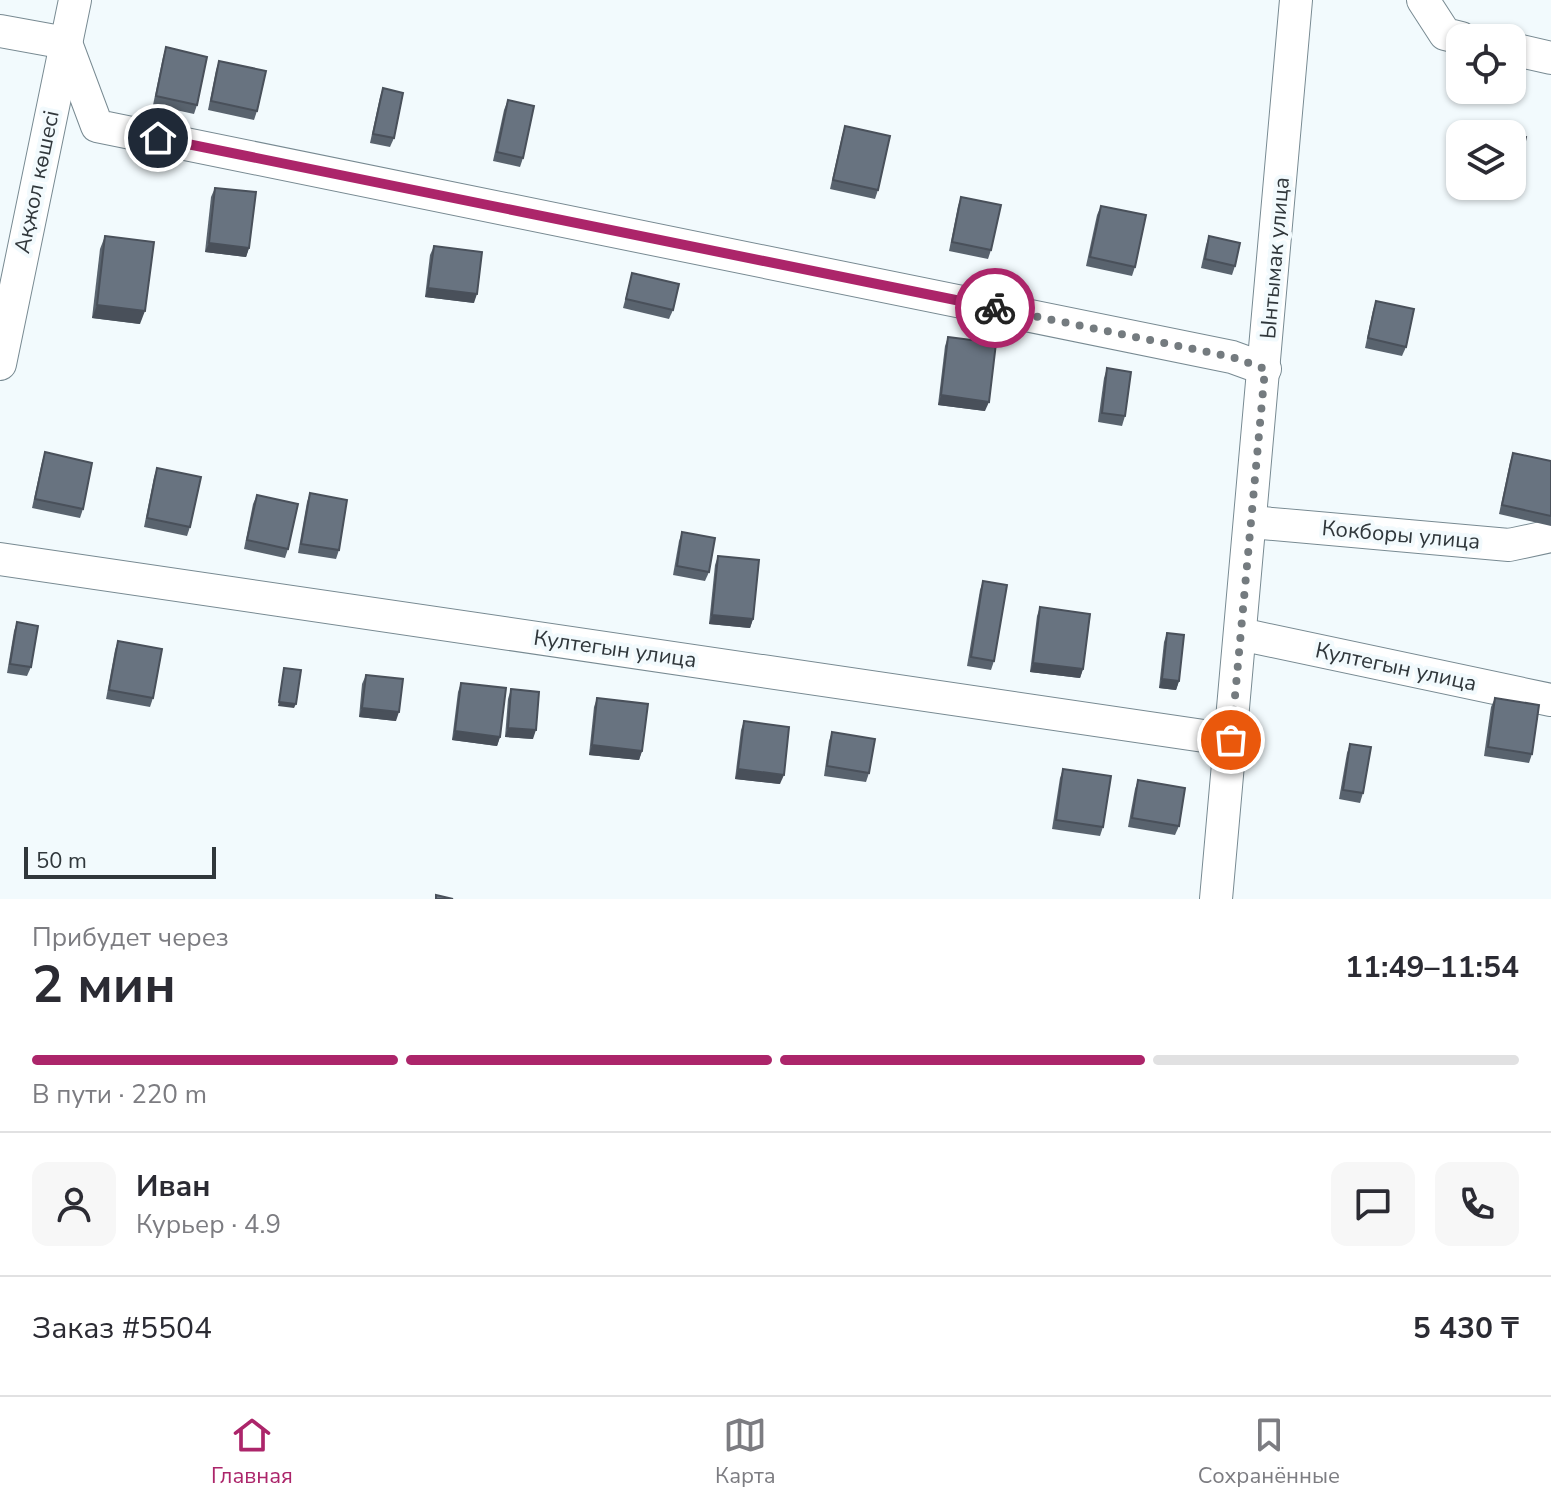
<!DOCTYPE html>
<html lang="ru">
<meta charset="utf-8">
<style>
:root{--surface:#fff;--page:#f7f7f7;--text:#2b2b33;--muted:#7c7c81;--line:#e1e1e2;--accent:#ac256a}
body{margin:0;font-family:"Nunito Sans",sans-serif;background:var(--page);color:var(--text);height:100vh;display:flex;flex-direction:column;font-size:30px;white-space:nowrap}
*{box-sizing:border-box;margin:0}
p{font-size:26px;color:var(--muted)}
.icon{flex:none;width:44px;height:44px;fill:none;stroke:currentColor;stroke-width:2;stroke-linecap:round;stroke-linejoin:round}
.map{position:relative;height:899px;overflow:hidden}
.drawer{display:flex;flex-direction:column;background:var(--surface);flex:1}
.drawer>*{flex:none}
.fabs{position:absolute;left:1446px;top:24px;display:grid;gap:16px}
.fabs a{display:grid;place-items:center;width:80px;height:80px;border-radius:16px;background:var(--surface);box-shadow:0 2px 6px #0004;font-size:40px}
.scale{position:absolute;left:24px;bottom:20px;width:192px;box-sizing:border-box;padding-left:8px;border:4px solid #30373b;border-top:0;font-size:22px;line-height:28px;white-space:nowrap;color:#30373b;-webkit-text-stroke:6px #f2fafd;paint-order:stroke}
.pin{position:absolute;display:grid;place-items:center;width:68px;height:68px;color:#fff;margin:-34px;border:4px solid #fff;border-radius:50%;box-shadow:0 2px 8px #0007}
.courier{position:absolute;display:grid;place-items:center;width:80px;height:80px;margin:-40px;border:6px solid #ac256a;border-radius:50%;background:#fff;color:#222;box-shadow:0 2px 10px #0007}
.summary em{font-style:normal;font-weight:700}
.summary div{display:flex;flex-direction:column-reverse}
.summary{display:flex;align-items:center;justify-content:space-between;height:136px;padding:0 32px}
h1{font-size:52px;font-weight:700;line-height:60px}
.bar{display:grid;grid-template-columns:repeat(4,1fr);gap:12px 8px;align-content:center;height:96px;padding:0 32px}
.bar i{height:10px;border-radius:6px;background:var(--line)}
.bar .selected{background:var(--accent)}
.bar p{grid-column:span 4}
.line{display:flex;align-items:center;gap:20px;padding:0 32px;border-top:2px solid var(--line)}
.line div{flex:1}
.round{display:grid;place-items:center;flex:none;width:84px;height:84px;border-radius:16px;background:var(--page)}
.dock{display:flex;justify-content:space-around;align-items:center;height:112px;border-top:2px solid var(--line);background:var(--surface);font-size:22px;color:var(--muted)}
.dock a{display:grid;justify-items:center;gap:4px}
.dock .selected{color:var(--accent)}
.map>svg:first-child{display:block}
</style>
<div class="map">
<svg width="1551" height="899" viewBox="0 0 1551 899">
<rect width="100%" height="100%" fill="#f2fafd"/>
<g fill="none" stroke-linecap="round" stroke-linejoin="round">
<defs>
<g id="minor">
<polyline points="1423,0 1445,34 1461,38"/>
<polyline points="0,31 66,43 97,126 1232,357 1265,369"/>
<polyline points="1512,49 1551,58"/>
<polyline points="0,364 75,0"/>
<polyline points="1251,522 1509,545 1551,536"/>
<polyline points="0,559 1231,740"/>
<polyline points="1240,634 1551,700"/>
<polyline points="1216,899 1296,0"/>
</g>
</defs>
<use href="#minor" stroke="#788a92" stroke-width="34"/>
<use href="#minor" stroke="#fff" stroke-width="32"/>
</g>
<g fill="#59636e">
<polygon points="166,47 197,105 194,114 153,105 163,57"/>
<polygon points="219,61 257,111 254,120 208,110 216,70"/>
<polygon points="383,88 394,138 390,147 370,143 380,97"/>
<polygon points="508,100 523,158 520,167 493,161 504,110"/>
<polygon points="845,126 878,190 875,199 830,189 842,136"/>
<polygon points="1480,127 1526,137 1517,175 1514,184 1512,183 1512,134 1478,134"/>
<polygon points="215,188 249,248 246,257 205,252 211,197"/>
<polygon points="961,197 991,250 988,259 949,251 958,206"/>
<polygon points="1101,206 1135,267 1132,276 1086,266 1097,215"/>
<polygon points="105,236 140,324 92,318 100,249"/>
<polygon points="1209,236 1235,266 1232,275 1201,268 1206,245"/>
<polygon points="434,246 474,303 425,297 430,255"/>
<polygon points="632,273 673,310 669,319 623,308"/>
<polygon points="1376,301 1406,347 1402,356 1365,348 1373,310"/>
<polygon points="948,337 985,411 938,405 945,346"/>
<polygon points="1107,368 1125,416 1122,426 1098,422 1104,378"/>
<polygon points="45,452 83,509 80,518 32,508 42,462"/>
<polygon points="1513,453 1551,461 1551,526 1499,514 1510,462"/>
<polygon points="157,468 190,527 187,536 144,527 154,477"/>
<polygon points="310,493 339,550 336,559 298,553 307,502"/>
<polygon points="257,495 288,549 285,558 244,549 253,504"/>
<polygon points="682,532 709,572 705,581 673,575 679,541"/>
<polygon points="718,556 753,619 750,628 709,624 715,565"/>
<polygon points="983,581 994,661 991,670 967,666 980,590"/>
<polygon points="1040,607 1083,669 1080,678 1030,672 1037,616"/>
<polygon points="17,622 31,667 27,676 7,673 14,631"/>
<polygon points="1167,633 1179,681 1176,690 1159,688 1164,642"/>
<polygon points="118,641 153,698 150,707 106,699 115,650"/>
<polygon points="366,675 396,721 359,717 362,684"/>
<polygon points="461,683 500,737 497,746 452,740 458,692"/>
<polygon points="511,689 533,739 505,737 508,699"/>
<polygon points="597,698 642,751 639,760 589,755 594,707"/>
<polygon points="1495,698 1532,754 1529,763 1484,756 1491,707"/>
<polygon points="744,721 780,784 735,779 741,730"/>
<polygon points="832,732 869,773 866,782 824,776 829,741"/>
<polygon points="1350,744 1363,793 1360,803 1339,799 1347,753"/>
<polygon points="1063,769 1103,827 1100,836 1052,829 1060,778"/>
<polygon points="1138,780 1179,826 1175,835 1128,827 1135,789"/>
</g>
<g fill="#49505a">
<polygon points="209,243 249,248 246,257 205,252"/>
<polygon points="428,288 477,294 474,303 425,297"/>
<polygon points="97,305 145,311 140,324 92,318"/>
<polygon points="941,395 989,402 985,411 938,405"/>
<polygon points="712,615 753,619 750,628 709,624"/>
<polygon points="1033,663 1083,669 1080,678 1030,672"/>
<polygon points="1162,679 1179,681 1176,690 1159,688"/>
<polygon points="279,702 296,704 294,708 278,706"/>
<polygon points="362,708 399,712 396,721 359,717"/>
<polygon points="508,728 536,730 533,739 505,737"/>
<polygon points="455,731 500,737 497,746 452,740"/>
<polygon points="592,745 642,751 639,760 589,755"/>
<polygon points="738,769 784,775 780,784 735,779"/>
</g>
<g fill="#687380" stroke="#49505a" stroke-width="2">
<polygon points="166,47 207,57 197,105 156,96"/>
<polygon points="219,61 266,71 257,111 211,101"/>
<polygon points="383,88 403,93 394,138 373,134"/>
<polygon points="508,100 534,106 523,158 497,152"/>
<polygon points="845,126 890,136 878,190 833,180"/>
<polygon points="1480,127 1526,137 1517,175 1512,173 1512,134 1479,134"/>
<polygon points="215,188 256,192 249,248 209,243"/>
<polygon points="961,197 1001,205 991,250 952,242"/>
<polygon points="1101,206 1146,215 1135,267 1090,257"/>
<polygon points="105,236 154,242 145,311 97,305"/>
<polygon points="1209,236 1240,243 1235,266 1205,259"/>
<polygon points="434,246 482,252 477,294 428,288"/>
<polygon points="632,273 679,284 673,310 626,299"/>
<polygon points="1376,301 1414,309 1406,347 1368,338"/>
<polygon points="948,337 996,343 989,402 941,395"/>
<polygon points="1107,368 1131,372 1125,416 1102,413"/>
<polygon points="45,452 92,463 83,509 35,499"/>
<polygon points="1513,453 1551,461 1551,516 1502,505"/>
<polygon points="157,468 201,477 190,527 147,518"/>
<polygon points="310,493 347,500 339,550 301,544"/>
<polygon points="257,495 298,504 288,549 247,540"/>
<polygon points="682,532 715,538 709,572 677,566"/>
<polygon points="718,556 759,560 753,619 712,615"/>
<polygon points="983,581 1007,585 994,661 971,657"/>
<polygon points="1040,607 1090,614 1083,669 1033,663"/>
<polygon points="17,622 38,626 31,667 10,664"/>
<polygon points="1167,633 1184,635 1179,681 1162,679"/>
<polygon points="118,641 162,649 153,698 109,690"/>
<polygon points="284,668 301,670 296,704 279,702"/>
<polygon points="366,675 403,679 399,712 362,708"/>
<polygon points="461,683 506,688 500,737 455,731"/>
<polygon points="511,689 539,692 536,730 508,728"/>
<polygon points="597,698 648,704 642,751 592,745"/>
<polygon points="1495,698 1539,705 1532,754 1488,747"/>
<polygon points="744,721 789,727 784,775 738,769"/>
<polygon points="832,732 875,739 869,773 827,766"/>
<polygon points="1350,744 1371,747 1363,793 1343,790"/>
<polygon points="1063,769 1111,776 1103,827 1056,820"/>
<polygon points="1138,780 1185,788 1179,826 1132,818"/>
<polygon points="436,895 453,899 436,899"/>
</g>
<g fill="none" stroke-linecap="round" stroke-linejoin="round">
<polyline stroke="#747b7f" stroke-width="8" stroke-dasharray="0 14.4" points="995,308 1232,357 1265,369 1231,740"/>
<polyline stroke="#ac256a" stroke-width="10" points="158,138 995,308"/>
</g>
<g text-anchor="middle" dominant-baseline="central" stroke-width="8" stroke-linejoin="round" paint-order="stroke">
<g font-size="22" fill="#30373b" stroke="#f2fafd">
<text transform="translate(37 182) rotate(-78)">Ақжол көшесі</text>
<text transform="translate(1275 258) rotate(-85)">Ынтымак улица</text>
<text transform="translate(1401 535) rotate(5)">Кокборы улица</text>
<text transform="translate(615 649) rotate(8)">Култегын улица</text>
<text transform="translate(1396 667) rotate(12)">Култегын улица</text>
</g>
</g>
</svg>
<div class="fabs">
<a><svg class="icon" aria-label="locate" viewBox="0 0 24 24"><circle cx="12" cy="12" r="6"/><path d="M12 2v4M12 18v4M2 12h4M18 12h4"/></svg></a>
<a><svg class="icon" aria-label="layers" viewBox="0 0 24 24"><path d="M12 4l9 5-9 5-9-5zM3 14l9 5 9-5"/></svg></a>
</div>
<div class="scale">50 m</div>
<div class="pin" style="left:1231px;top:740px;background:#ea580c"><svg class="icon" aria-label="bag" viewBox="0 0 24 24"><path d="M5 8h14l-1 12H6zM9 8a3 3 0 0 1 6 0"/></svg></div>
<div class="pin" style="left:158px;top:138px;background:#1f2937"><svg class="icon" aria-label="home" viewBox="0 0 24 24"><path d="M3 11l9-7 9 7M6 9v11h12V9"/></svg></div>
<div class="courier" style="left:995px;top:308px"><svg class="icon" aria-label="bike" viewBox="0 0 24 24"><circle cx="6" cy="16" r="4"/><circle cx="18" cy="16" r="4"/><path d="M6 16l4-8h5l3 8M10 8l3 8H6M13 5h3"/></svg></div>
</div>
<section class="drawer">
<div class="summary"><div><h1>2 мин</h1><p>Прибудет через</p></div><em>11:49–11:54</em></div>
<div class="bar"><i class="selected"></i><i class="selected"></i><i class="selected"></i><i></i><p>В пути · 220 m</p></div>
<div class="line" style="height:144px"><a class="round"><svg class="icon" aria-label="person" viewBox="0 0 24 24"><circle cx="12" cy="8" r="4"/><path d="M4 21q1-7 8-7t8 7"/></svg></a><div><b>Иван</b><p>Курьер · 4.9</p></div><a class="round"><svg class="icon" aria-label="chat" viewBox="0 0 24 24"><path d="M4 5h16v11H9l-5 4z"/></svg></a><a class="round"><svg class="icon" aria-label="phone" viewBox="0 0 24 24"><path d="M5 4h4l2 5-3 2q2 4 5 5l2-3 5 2v4C11 20 4 13 5 4z"/></svg></a></div>
<div class="line" style="height:104px"><div>Заказ #5504</div><b>5 430 ₸</b></div>
</section>
<nav class="dock">
<a class="selected"><svg class="icon" aria-label="home" viewBox="0 0 24 24"><path d="M3 11l9-7 9 7M6 9v11h12V9"/></svg>Главная</a>
<a><svg class="icon" aria-label="map" viewBox="0 0 24 24"><path d="M3 6l6-2 6 2 6-2v14l-6 2-6-2-6 2zM9 4v14M15 6v14"/></svg>Карта</a>
<a><svg class="icon" aria-label="saved" viewBox="0 0 24 24"><path d="M7 4h10v16l-5-4-5 4z"/></svg>Сохранённые</a>
</nav>
